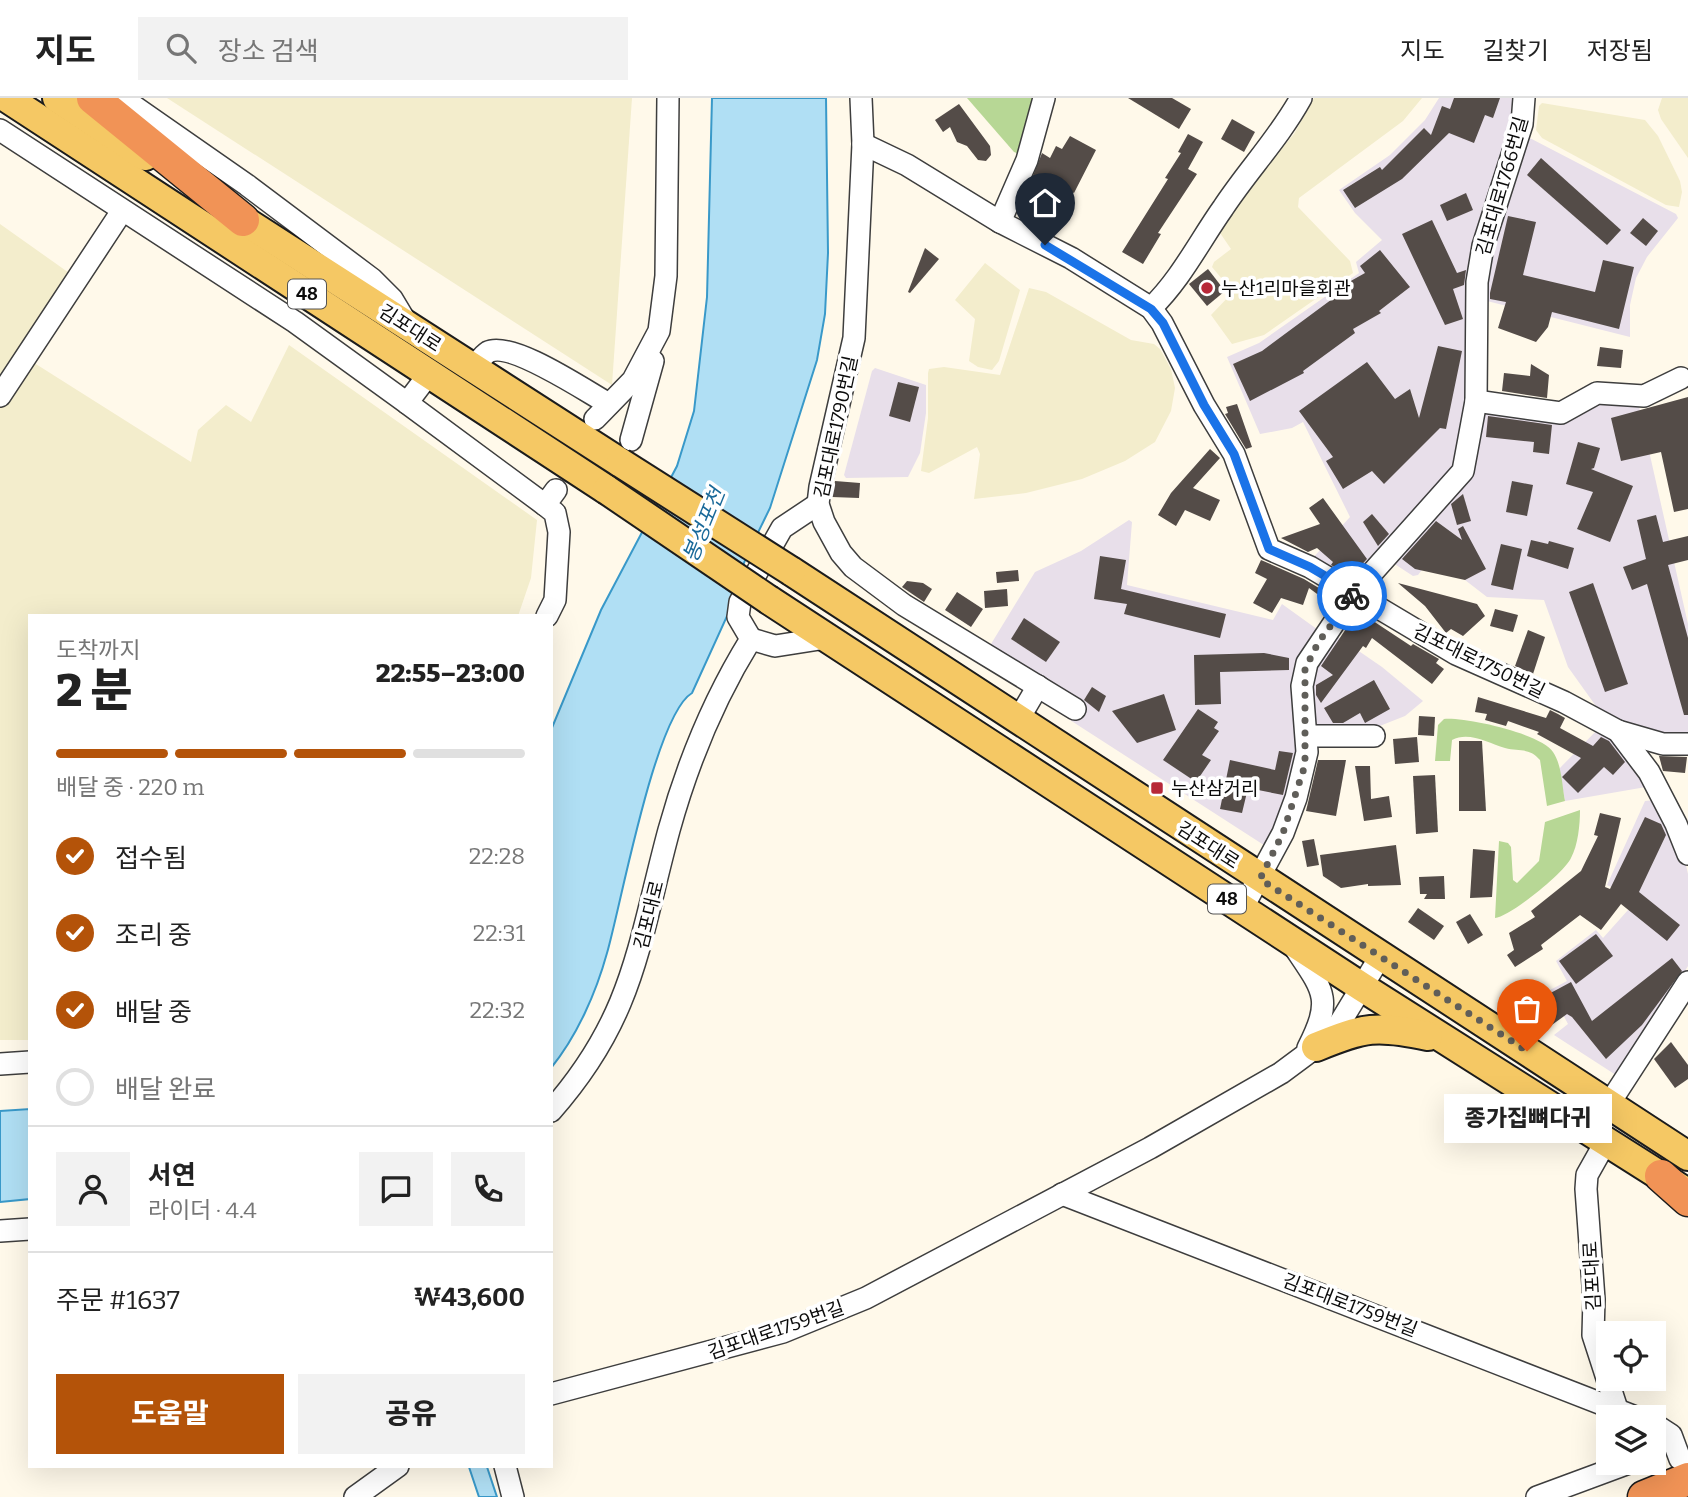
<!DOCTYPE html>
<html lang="ko">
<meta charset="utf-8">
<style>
:root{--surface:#fff;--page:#f2f2f2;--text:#222;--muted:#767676;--line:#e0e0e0;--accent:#b45309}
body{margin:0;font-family:Bitter,"Noto Sans KR",serif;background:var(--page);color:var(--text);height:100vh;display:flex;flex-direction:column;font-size:26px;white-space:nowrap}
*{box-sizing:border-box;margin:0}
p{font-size:23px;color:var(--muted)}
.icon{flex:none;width:38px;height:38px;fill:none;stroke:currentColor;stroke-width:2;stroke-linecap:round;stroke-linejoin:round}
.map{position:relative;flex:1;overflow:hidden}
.panel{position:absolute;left:28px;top:516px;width:525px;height:854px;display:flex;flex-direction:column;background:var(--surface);border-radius:0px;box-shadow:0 7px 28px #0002}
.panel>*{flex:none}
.fabs{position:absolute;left:1596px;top:1223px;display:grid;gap:14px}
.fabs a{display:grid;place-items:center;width:70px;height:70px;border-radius:0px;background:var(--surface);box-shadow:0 7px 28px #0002;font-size:35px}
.pin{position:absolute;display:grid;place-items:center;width:60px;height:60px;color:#fff;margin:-72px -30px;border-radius:50% 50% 50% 0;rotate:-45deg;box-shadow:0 0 7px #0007}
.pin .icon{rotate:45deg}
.courier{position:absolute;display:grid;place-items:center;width:70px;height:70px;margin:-35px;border:5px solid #1a73e8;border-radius:50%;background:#fff;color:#222;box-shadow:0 2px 9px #0007}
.bubble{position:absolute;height:49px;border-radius:0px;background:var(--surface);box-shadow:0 7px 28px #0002;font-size:23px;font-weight:800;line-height:49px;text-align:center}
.head em{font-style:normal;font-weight:800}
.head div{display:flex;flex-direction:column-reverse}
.head{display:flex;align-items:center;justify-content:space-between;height:119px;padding:0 28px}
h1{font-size:46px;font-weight:800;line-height:52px}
.bar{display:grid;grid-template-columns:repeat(4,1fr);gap:10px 7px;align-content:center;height:84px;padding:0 28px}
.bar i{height:9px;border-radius:5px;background:var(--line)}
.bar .current{background:var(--accent)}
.bar p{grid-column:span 4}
.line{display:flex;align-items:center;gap:18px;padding:0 28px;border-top:2px solid var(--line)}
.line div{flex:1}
.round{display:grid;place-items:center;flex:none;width:74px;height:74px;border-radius:0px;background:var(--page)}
ol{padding:0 28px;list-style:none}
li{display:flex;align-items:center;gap:21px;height:77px}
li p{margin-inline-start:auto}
li .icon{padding:7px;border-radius:50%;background:var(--accent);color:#fff;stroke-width:4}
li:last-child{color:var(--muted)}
li i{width:38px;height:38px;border:4px solid var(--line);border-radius:50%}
.cta{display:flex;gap:14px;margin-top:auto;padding:14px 28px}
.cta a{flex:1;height:80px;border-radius:0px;background:var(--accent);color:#fff;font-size:28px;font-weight:800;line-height:80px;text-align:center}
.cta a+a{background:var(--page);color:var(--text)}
header{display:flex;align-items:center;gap:42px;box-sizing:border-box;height:98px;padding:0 35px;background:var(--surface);border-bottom:2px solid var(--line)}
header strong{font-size:33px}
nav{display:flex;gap:38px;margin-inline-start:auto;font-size:24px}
.search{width:490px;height:63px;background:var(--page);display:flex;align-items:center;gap:18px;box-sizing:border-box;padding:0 24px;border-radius:0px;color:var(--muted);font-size:26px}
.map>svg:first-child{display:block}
</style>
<header>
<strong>지도</strong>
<div class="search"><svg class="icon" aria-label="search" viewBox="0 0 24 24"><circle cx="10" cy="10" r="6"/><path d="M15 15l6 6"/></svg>장소 검색</div>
<nav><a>지도</a><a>길찾기</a><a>저장됨</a></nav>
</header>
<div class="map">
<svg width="1688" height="1399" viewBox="0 0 1688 1399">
<rect width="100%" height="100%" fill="#fff9ea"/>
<g fill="#e8dfea">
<polygon points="1439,0 1521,0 1488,112 1463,357 1356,485 1311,462 1350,419 1303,324 1292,330 1260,336 1227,259 1259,245 1359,175 1356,164 1382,142 1355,115 1339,92 1390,57 1425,22"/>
<polygon points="1524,37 1676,116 1678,120 1647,159 1636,180 1630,207 1630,239 1483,202 1483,180"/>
<polygon points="875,270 926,287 926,315 920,355 908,379 846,380 844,377 872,273"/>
<polygon points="1595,302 1638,304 1688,526 1688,641 1680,642 1603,618 1568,569 1544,502 1487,499 1465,482 1448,450 1440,448 1418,477 1413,478 1390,463 1435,409 1480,314"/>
<polygon points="1129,422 1132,424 1127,487 1273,522 1282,506 1321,534 1304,644 1270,751 980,564 1035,474 1081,453"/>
<polygon points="1331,534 1382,569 1423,603 1405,618 1372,631 1315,632 1308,588"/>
<polygon points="1601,628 1612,635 1646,689 1565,703 1559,671"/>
<polygon points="1655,702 1685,763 1688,776 1688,868 1619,979 1554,937 1568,926 1550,892 1567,883 1556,863 1596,832 1603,840 1637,802 1607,787 1645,703"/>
</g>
<g fill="#f3edcc">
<polygon points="167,0 632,0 612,287"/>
<polygon points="1314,0 1422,0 1403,23 1299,100 1298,109 1350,163 1353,175 1264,237 1232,246 1211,217 1233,194 1212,169 1214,164 1231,151 1218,132 1229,112 1294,36"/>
<polygon points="1662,0 1688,0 1688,60 1661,21 1658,12"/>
<polygon points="1542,5 1645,22 1658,38 1680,83 1682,94 1679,109 1666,107 1542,40 1536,32 1539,8"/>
<polygon points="0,126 72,177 20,256 191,364 198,332 226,307 251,324 289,247 537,422 531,480 518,518 30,518 30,942 0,942"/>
<polygon points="985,165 1020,192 999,263 992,272 978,269 969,263 975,221 955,202"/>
<polygon points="1029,190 1046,194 1131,242 1154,246 1160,251 1171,271 1175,290 1171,313 1155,344 1125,363 1082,381 1026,395 974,401 980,356 977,349 929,375 921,373 928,320 928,275 929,271 944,269 1000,277"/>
</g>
<g fill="#b7d795">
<polygon points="967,0 1040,0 1022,57 1014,54"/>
<path d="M 1444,621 C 1466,619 1542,636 1553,654 C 1562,667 1562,688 1565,703 L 1547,708 L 1540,662 C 1529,649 1519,654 1505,650 C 1488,645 1469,633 1452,642 L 1450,663 L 1435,663 L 1438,627 Z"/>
<path d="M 1580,712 C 1580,727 1578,747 1571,760 C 1565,774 1510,819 1495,820 L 1499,743 L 1508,745 L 1511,749 L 1513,782 L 1517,785 L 1539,763 L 1545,724 Z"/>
</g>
<g fill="#b0dff4" stroke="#3999c9" stroke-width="2">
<path d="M 712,0 L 826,0 L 828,155 L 825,216 L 817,262 L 770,410 L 748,455 L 732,495 L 728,516 L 692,595 C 655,617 621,807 607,855 C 596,895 577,938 551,970 L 551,632 L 601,512 L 677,368 L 694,313 L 707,199 Z"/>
<polygon points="30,1011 30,1101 0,1104 0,1013"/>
<polygon points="469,1369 487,1369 497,1399 479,1399"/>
</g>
<g fill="#544c48">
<polygon points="1128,0 1172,0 1191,11 1179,31"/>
<polygon points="1454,0 1500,0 1493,20 1485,17 1474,45 1449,35 1402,81 1355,110 1343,92 1380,69 1382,72 1424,30 1431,37 1442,8 1450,11"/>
<polygon points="959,6 990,48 991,57 986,63 978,62 967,48 957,44 950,29 943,34 935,22"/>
<polygon points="1232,21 1255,34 1244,54 1221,41"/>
<polygon points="1188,36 1203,44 1188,71 1197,76 1158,135 1161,136 1143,166 1122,154 1168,81 1165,80 1181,55 1178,54"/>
<polygon points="1070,38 1096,52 1074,95 1070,93 1051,127 1029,115 1027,118 1019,113 1042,55 1050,60 1056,48 1062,51"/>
<polygon points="1541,60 1621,132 1607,147 1527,77"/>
<polygon points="1466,95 1473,112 1447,123 1440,107"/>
<polygon points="1508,118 1536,124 1523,177 1595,194 1603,162 1634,169 1619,231 1552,214 1548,229 1536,244 1498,230 1506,204 1490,201 1490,195"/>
<polygon points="1643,120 1658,133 1646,148 1630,135"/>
<polygon points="1432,122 1457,175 1466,172 1464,187 1453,191 1463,221 1445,227 1402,136"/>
<polygon points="925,150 939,161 910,195 908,194"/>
<polygon points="1380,152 1410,189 1379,213 1381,215 1353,231 1355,235 1303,273 1304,275 1250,303 1233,266 1262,253 1343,193 1340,189 1365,175 1360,168"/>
<polygon points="1208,171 1225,193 1207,208 1189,186"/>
<polygon points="1438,248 1462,253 1446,331 1440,330 1384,386 1372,373 1343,391 1326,363 1333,359 1299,313 1367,264 1395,301 1410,291 1419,320"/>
<polygon points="1600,249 1623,252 1621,270 1597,268"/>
<polygon points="1531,266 1549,277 1547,300 1502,293 1504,275 1530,278"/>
<polygon points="898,284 919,289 910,324 889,318"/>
<polygon points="1688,299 1688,411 1674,414 1661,354 1621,363 1611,320"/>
<polygon points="1237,306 1252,349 1246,351 1225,316 1228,315 1226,309"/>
<polygon points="1488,318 1552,327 1549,356 1533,354 1534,344 1486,339"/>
<polygon points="1578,344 1600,350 1594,370 1591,371 1633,388 1610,444 1577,431 1593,394 1566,386"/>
<polygon points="1210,351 1220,360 1193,390 1220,402 1210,423 1185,412 1176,428 1158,417 1171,395"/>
<polygon points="835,383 860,385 859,400 832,399"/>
<polygon points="1512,383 1533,387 1527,418 1506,414"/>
<polygon points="1463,396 1471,423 1457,427 1451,406"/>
<polygon points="1323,400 1367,461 1351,478 1331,467 1333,464 1317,450 1308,454 1281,440 1320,426 1309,410"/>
<polygon points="1372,416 1389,436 1378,448 1363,424"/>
<polygon points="1656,417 1663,444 1688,438 1688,462 1668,467 1688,540 1688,617 1684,617 1647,486 1632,492 1623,469 1646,461 1637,422"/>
<polygon points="1436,423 1462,442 1458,431 1463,428 1486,471 1465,482 1415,471 1402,461"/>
<polygon points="1531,442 1548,446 1549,443 1574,450 1568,471 1527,458"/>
<polygon points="1501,446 1522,451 1513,492 1491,487"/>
<polygon points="1100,458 1126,462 1121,491 1226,516 1220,540 1124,516 1127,506 1094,501"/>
<polygon points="1261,462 1304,481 1332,498 1328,504 1309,490 1303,507 1281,500 1272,515 1253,505 1267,481 1255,475"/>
<polygon points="1018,472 1019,483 997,485 996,474"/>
<polygon points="907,483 923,485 932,491 924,504 902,489"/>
<polygon points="1398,485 1477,506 1485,518 1463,538 1451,531 1446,535 1425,508"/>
<polygon points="1593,485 1628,586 1605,594 1569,494"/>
<polygon points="1007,491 1008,508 985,510 984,493"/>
<polygon points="957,494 983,511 971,529 945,512"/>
<polygon points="1495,511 1518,517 1513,534 1490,528"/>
<polygon points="1358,513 1411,548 1413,546 1439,561 1436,565 1444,571 1432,586 1372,540 1366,550 1363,548 1321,605 1316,597 1316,587 1333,577 1321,568"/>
<polygon points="1024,520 1060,544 1046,564 1011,541"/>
<polygon points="1528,532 1545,539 1533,576 1515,568"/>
<polygon points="1264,555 1289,560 1289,572 1220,574 1221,606 1195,607 1194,557"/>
<polygon points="1374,582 1390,611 1365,625 1360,615 1343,625 1333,625 1324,610"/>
<polygon points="1092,589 1106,598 1099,614 1084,602"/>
<polygon points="1164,596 1176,632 1137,645 1112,613"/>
<polygon points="1478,599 1546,620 1550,612 1558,616 1565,620 1560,630 1593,648 1601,639 1609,643 1625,664 1613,677 1604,669 1578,695 1562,679 1581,660 1537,636 1539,634 1508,623 1506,628 1485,622 1487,616 1475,614"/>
<polygon points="1198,611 1218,624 1214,630 1219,633 1202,657 1211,662 1196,684 1163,662"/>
<polygon points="1419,618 1435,619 1434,638 1418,637"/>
<polygon points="1417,639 1419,664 1395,666 1393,641"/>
<polygon points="1459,643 1482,643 1486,713 1459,713"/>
<polygon points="1279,653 1293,655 1283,697 1248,690 1242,715 1220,711 1230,662 1275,672"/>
<polygon points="1659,658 1687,659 1685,675 1663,673"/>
<polygon points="1318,662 1346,662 1336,718 1306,713"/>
<polygon points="1355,668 1370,668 1371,701 1389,698 1392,719 1364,723"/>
<polygon points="1435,677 1438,734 1416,736 1413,678"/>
<polygon points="1600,715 1621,720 1605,789 1610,791 1645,719 1661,726 1666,737 1639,794 1680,827 1667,843 1621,806 1601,832 1580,817 1541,847 1543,851 1515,869 1507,857 1514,852 1509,835 1535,819 1531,813 1581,773 1598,738 1594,737"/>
<polygon points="1314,741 1319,767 1307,769 1302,743"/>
<polygon points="1396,747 1401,787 1368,788 1368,786 1341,790 1323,778 1320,757"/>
<polygon points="1473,751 1495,753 1492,799 1470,800"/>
<polygon points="1444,778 1445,801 1424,801 1427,796 1420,796 1419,779"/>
<polygon points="1418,810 1444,828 1434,842 1408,824"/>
<polygon points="1470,816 1483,837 1468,846 1456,824"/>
<polygon points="1596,836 1613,858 1576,886 1559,863"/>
<polygon points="1672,860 1682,873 1642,927 1606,961 1572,919 1567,916 1549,929 1544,922 1529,918 1522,908 1542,895 1545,898 1571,884 1592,923"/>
<polygon points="1671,944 1688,967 1688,981 1675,990 1654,961"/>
</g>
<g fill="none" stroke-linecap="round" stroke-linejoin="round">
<defs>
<g id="minor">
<polyline points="122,0 247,87 372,181 392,201 407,226"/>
<polyline points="861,0 863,46 854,240 820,389 818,406 824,424 841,455 853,469 904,507 1075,611"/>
<polyline points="0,32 295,224 407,305 429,276"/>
<polyline points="863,46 907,67 1000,124 1071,160 1151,210 1162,225 1204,307 1234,356 1269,451 1310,469 1456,556 1564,604 1618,633 1649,674 1676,726 1688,756"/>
<polyline points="1000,124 1027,62 1044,0"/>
<path d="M 1151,210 C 1181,181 1199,144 1223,110 C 1248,72 1279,40 1301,0"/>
<path d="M 473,270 C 477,266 483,257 488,254 C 511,242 587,294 609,306"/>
<polyline points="0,298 122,113"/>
<polyline points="1476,303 1561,315 1597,295 1644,298 1681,280"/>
<polyline points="407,305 545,407"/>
<polyline points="595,321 633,282 659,233 666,178 668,0"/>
<polyline points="631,342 653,263"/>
<polyline points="547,518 555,502 559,434 555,415 545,407 556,392"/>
<polyline points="751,541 775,548 826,540"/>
<polyline points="1018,622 1038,588"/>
<polyline points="1618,633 1663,646 1688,646"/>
<polyline points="1307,638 1374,638"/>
<polyline points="1242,811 1283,735 1296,700 1307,654 1302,588 1307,565 1354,495 1463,373 1476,303 1477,184 1483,148 1522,26 1524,0"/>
<path d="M 1295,850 C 1324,893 1333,901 1308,950"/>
<polyline points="0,966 30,964"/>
<polyline points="1609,1006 1688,884"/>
<path d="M 551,1013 C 634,919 638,847 669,732 C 687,667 715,599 751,541 L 738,519 L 740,504 L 782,430 L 818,406"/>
<polyline points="1605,1045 1587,1077 1586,1091 1594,1201 1593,1237 1617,1311"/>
<polyline points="1062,1096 1638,1320"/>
<polyline points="0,1133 30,1131"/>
<polyline points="551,1296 783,1234 866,1200 1150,1050 1281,975 1316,949 1338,928 1380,859"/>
<polyline points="1654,1326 1671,1337 1680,1361"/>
<polyline points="505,1368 513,1399"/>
<polyline points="355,1399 398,1368"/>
<polyline points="1537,1399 1629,1365"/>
</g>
<g id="major">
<polyline points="7,0 607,392"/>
<polyline points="57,0 145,58"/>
<polyline points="226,111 621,365"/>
<polyline points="791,473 1688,1058"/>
<polyline points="769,502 1362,889 1681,1091"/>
<path d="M 1316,949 C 1365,929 1376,927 1428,938"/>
</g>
<g id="highway">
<polyline points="93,0 243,122"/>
<polyline points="1661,1078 1688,1102"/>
<polyline points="1644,1399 1688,1381"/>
</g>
</defs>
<use href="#minor" stroke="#3e3e3e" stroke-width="24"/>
<use href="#major" stroke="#1c1c1c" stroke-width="32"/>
<use href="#highway" stroke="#1c1c1c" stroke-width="35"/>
<use href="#minor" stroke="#fff" stroke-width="21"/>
<use href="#major" stroke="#f5c864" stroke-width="28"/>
<use href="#highway" stroke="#f19356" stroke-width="32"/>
<defs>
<g id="major-bridge">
<polyline points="621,365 791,473"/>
<polyline points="607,392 769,502"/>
</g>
</defs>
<use href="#major-bridge" stroke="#1c1c1c" stroke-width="32" stroke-linecap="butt"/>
<use href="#major-bridge" stroke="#f5c864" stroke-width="28"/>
</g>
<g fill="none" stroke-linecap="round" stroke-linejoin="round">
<polyline stroke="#605e59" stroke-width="7" stroke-dasharray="0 12.6" points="1352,498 1318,545 1305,571 1305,667 1283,735 1260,781 1527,953"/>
<polyline stroke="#1a73e8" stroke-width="9" points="1045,147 1151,211 1163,225 1204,307 1234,356 1269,451 1310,469 1354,495 1352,498"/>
</g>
<g fill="#b72838" stroke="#fff" stroke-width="2.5">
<circle cx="1207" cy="190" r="7"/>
<rect x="1150" y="683" width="14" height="14" rx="3.5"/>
</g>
<g text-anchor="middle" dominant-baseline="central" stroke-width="7" stroke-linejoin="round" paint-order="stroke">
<g fill="#fff" stroke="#545454" stroke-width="2">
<rect x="288" y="181.5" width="38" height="29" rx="5"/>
<rect x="1208" y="786.5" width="38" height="29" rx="5"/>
</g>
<g font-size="18" font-weight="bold" fill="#0b0b0b">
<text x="307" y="196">48</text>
<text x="1227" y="801">48</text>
</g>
<g font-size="19" fill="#0b0b0b" stroke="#fff">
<text transform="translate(1502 88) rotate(-74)">김포대로1766번길</text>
<text transform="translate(410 230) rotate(33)">김포대로</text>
<text transform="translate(836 329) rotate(-78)">김포대로1790번길</text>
<text transform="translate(1479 563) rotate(26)">김포대로1750번길</text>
<text transform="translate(1208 747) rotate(33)">김포대로</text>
<text transform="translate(649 817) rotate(-76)">김포대로</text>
<text transform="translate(1592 1178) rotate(-93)">김포대로</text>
<text transform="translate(1350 1207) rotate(21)">김포대로1759번길</text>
<text transform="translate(776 1232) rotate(-19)">김포대로1759번길</text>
</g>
<g font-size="19" fill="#0b0b0b" stroke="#fff" text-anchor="start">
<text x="1221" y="190">누산1리마을회관</text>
<text x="1171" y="690">누산삼거리</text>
</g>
<g font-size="21" font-style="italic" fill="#196999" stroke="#fff">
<text transform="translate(704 427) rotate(-68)">봉성포천</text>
</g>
</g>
</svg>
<div class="fabs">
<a><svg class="icon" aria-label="locate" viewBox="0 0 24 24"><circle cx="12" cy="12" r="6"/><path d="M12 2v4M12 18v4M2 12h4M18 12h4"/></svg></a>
<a><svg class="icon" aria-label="layers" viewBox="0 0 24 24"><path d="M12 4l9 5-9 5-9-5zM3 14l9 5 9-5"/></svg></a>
</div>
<div class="pin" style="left:1527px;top:953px;background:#ea580c"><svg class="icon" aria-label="bag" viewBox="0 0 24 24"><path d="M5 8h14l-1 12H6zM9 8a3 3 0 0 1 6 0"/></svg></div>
<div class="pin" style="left:1045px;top:147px;background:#1f2937"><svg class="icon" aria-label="home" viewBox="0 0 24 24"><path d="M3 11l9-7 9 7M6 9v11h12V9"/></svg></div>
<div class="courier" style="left:1352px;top:498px"><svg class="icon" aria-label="bike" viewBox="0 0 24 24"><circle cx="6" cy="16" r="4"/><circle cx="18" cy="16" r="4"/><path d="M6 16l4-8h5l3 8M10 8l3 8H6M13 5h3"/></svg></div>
<div class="bubble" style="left:1444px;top:996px;width:168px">종가집뼈다귀</div>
<section class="panel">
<div class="head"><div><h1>2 분</h1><p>도착까지</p></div><em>22:55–23:00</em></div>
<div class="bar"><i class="current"></i><i class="current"></i><i class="current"></i><i></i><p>배달 중 · 220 m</p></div>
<ol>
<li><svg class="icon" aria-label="check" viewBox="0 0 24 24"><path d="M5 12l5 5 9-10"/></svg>접수됨<p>22:28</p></li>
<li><svg class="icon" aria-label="check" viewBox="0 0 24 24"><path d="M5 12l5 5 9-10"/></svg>조리 중<p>22:31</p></li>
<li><svg class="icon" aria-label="check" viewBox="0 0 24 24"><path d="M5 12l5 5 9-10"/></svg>배달 중<p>22:32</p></li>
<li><i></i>배달 완료</li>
</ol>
<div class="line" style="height:126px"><a class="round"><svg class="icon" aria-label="person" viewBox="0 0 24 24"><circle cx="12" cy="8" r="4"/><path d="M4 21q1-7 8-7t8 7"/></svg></a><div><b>서연</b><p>라이더 · 4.4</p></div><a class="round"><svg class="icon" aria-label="chat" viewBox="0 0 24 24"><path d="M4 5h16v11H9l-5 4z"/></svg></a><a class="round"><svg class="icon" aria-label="phone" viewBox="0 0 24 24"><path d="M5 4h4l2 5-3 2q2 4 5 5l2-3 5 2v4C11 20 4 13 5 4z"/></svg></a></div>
<div class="line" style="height:91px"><div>주문 #1637</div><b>₩43,600</b></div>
<div class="cta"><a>도움말</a><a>공유</a></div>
</section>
</div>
